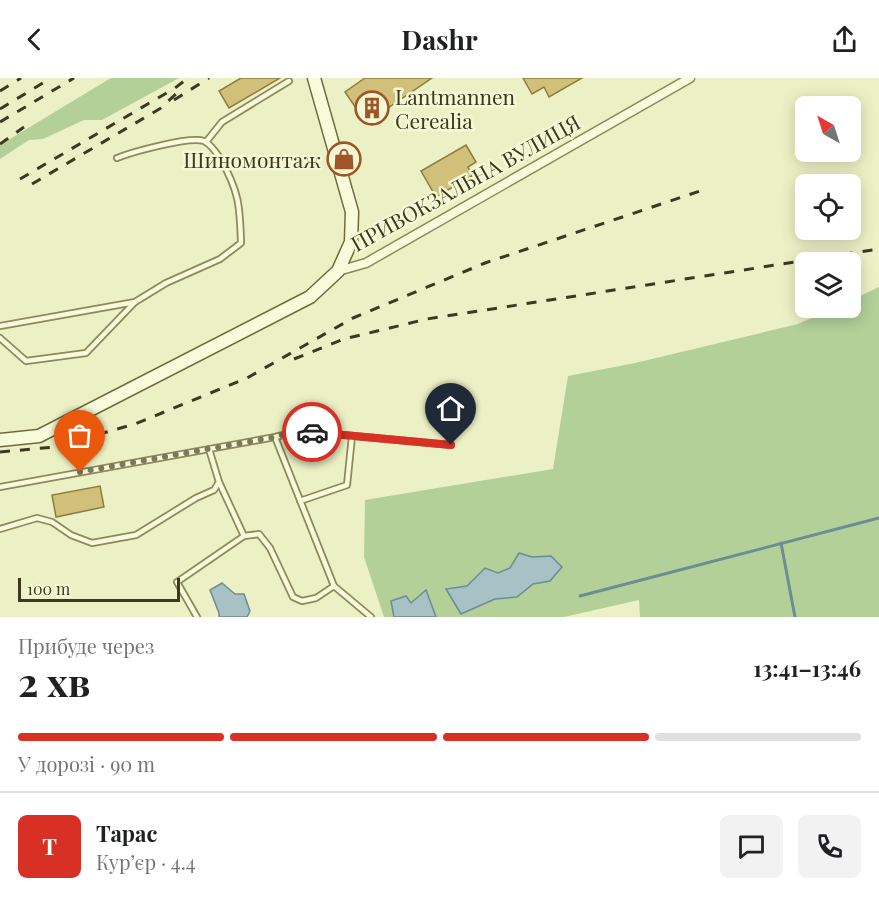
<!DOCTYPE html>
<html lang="uk">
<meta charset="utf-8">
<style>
:root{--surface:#fff;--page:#f2f2f2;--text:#202124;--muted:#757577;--line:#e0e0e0;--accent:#d93025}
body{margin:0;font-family:"Playfair Display",serif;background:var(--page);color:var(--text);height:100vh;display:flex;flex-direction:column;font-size:22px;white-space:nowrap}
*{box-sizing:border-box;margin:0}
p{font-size:20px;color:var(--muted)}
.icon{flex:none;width:33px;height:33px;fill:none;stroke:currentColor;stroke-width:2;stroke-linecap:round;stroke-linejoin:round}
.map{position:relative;height:539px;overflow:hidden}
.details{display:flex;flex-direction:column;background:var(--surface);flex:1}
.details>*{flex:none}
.needle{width:39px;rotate:321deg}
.fabs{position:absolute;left:795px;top:18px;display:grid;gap:12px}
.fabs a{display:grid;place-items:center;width:66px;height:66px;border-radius:9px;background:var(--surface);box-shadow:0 3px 15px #0003;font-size:30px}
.scale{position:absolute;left:18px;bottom:15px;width:162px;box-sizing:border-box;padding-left:6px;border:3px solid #3c391e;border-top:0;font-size:16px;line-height:21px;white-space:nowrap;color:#3c391e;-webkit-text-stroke:4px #f4f8d5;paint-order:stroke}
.pin{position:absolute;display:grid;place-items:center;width:51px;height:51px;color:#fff;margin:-62px -26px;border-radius:50% 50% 50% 0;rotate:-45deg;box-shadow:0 0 6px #0007}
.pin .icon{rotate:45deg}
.courier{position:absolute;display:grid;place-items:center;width:60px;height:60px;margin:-30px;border:4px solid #d93025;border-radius:50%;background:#fff;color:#222;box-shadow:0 2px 8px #0007}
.head em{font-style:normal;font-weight:700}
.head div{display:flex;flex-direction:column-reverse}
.head{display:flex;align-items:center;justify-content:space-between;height:102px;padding:0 18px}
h1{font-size:39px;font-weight:700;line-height:45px}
.bar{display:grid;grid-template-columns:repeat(4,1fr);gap:9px 6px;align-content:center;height:72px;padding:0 18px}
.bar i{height:8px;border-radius:4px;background:var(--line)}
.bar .on{background:var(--accent)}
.bar p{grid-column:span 4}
.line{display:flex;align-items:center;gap:15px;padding:0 18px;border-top:2px solid var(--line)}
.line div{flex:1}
.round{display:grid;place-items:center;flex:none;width:63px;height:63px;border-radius:9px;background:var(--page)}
header{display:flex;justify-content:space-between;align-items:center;height:78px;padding:0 18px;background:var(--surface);font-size:27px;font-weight:700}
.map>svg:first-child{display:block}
</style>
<header><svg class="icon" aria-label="back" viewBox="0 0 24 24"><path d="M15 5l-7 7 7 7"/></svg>Dashr<svg class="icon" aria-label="share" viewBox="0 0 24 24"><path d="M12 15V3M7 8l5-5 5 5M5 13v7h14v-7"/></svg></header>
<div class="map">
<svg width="879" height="539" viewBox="0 0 879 539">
<rect width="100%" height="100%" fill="#ecf1c5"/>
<g fill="#b3d098">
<polygon points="111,0 179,0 102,42 84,42 43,61 29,62 0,81 0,67"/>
<polygon points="879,209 879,539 640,539 639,522 564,539 384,539 364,479 365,422 553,391 568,298 635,285 798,246 834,230 850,230 851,222"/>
</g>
<g fill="#a7c1c4" stroke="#6c8d93" stroke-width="1.5">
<polygon points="519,475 532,479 551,478 562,489 550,503 533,506 517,519 495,521 461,536 446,511 467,508 485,490 498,495 510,490"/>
<polygon points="222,505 235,516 244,516 250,533 247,539 219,539 219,535 210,512"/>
<polygon points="426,512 436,539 394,539 391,523 406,518 411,525"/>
</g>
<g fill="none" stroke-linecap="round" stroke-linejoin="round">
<g stroke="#6c8d93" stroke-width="3">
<polyline points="781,465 795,539"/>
<polyline points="580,518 879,440"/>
</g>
</g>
<g fill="#d1c079" stroke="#8d7d3e" stroke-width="1.5">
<polygon points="241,0 280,0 229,30 219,13"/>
<polygon points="365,0 432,0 366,45 345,14"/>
<polygon points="523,0 582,0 549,19 544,9 532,16"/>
<polygon points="466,67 476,84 468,89 472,98 436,119 421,93"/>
<polygon points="100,408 104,429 56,439 52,417"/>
</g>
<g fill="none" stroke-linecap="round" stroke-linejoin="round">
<defs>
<g id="service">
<polyline points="206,64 222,44 289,3"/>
<path d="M 0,248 L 135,224 L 166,205 L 220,181 L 241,165 C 240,128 239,113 220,80 C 216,74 210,66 204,63 C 190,58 132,74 117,80"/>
<polyline points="0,260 26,283 86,275 134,225"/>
<polyline points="275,359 334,508 371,539"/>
<polyline points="219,404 244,458"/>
<polyline points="0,409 275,359 300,353 451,367"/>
<polyline points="300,423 347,407 352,358"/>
<polyline points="0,451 37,440 52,444 71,457 92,465 136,457 196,420 214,412 219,404 209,371"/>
<polyline points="197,539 177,504 244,458 259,456 270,470 293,519 302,523 316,520 334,508"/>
</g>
<polyline id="minor" points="338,193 366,185 690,0"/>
<polyline id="secondary" points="0,362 39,358 310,219 338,193 351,164 352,134 314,0"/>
</defs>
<use href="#service" stroke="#8d895a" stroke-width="8"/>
<use href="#minor" stroke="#8d895a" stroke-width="11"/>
<use href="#secondary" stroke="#6f6a3d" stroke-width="15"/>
<use href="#service" stroke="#f7fbd9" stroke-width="4.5"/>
<use href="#minor" stroke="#f7fbd9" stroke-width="8"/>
<use href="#secondary" stroke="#f7fbd9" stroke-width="12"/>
<g stroke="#3c391e" stroke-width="3" stroke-dasharray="10 10" stroke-linecap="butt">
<polyline points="0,13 21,0"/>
<polyline points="174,22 209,0"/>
<polyline points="0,31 51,0"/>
<polyline points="0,44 74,0"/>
<polyline points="0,66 24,49"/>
<polyline points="20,101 175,10 188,0"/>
<polyline points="32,106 161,30 178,14"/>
<polyline points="294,281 344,261 427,241 879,171"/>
<polyline points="0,374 54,369 135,346 247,300 353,240 485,185 703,112"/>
</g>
</g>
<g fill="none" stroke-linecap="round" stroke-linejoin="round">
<polyline stroke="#7a7958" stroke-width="6" stroke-dasharray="0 10.8" points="80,394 275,359 300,352 312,354"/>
<polyline stroke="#d93025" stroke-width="8" points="312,354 451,367"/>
</g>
<defs>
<symbol id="building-ring" viewBox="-11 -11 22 22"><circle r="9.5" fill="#f4f8d5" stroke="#9f5526" stroke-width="1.5"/><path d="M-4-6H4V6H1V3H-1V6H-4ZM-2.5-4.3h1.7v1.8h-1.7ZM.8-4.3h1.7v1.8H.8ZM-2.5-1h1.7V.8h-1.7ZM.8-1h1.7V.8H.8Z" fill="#9f5526"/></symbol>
<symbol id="shop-ring" viewBox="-11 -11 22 22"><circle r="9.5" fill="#f4f8d5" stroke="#9f5526" stroke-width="1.5"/><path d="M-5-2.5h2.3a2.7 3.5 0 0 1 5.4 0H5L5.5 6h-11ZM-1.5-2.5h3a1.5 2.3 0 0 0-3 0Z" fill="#9f5526"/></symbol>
</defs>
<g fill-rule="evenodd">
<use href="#building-ring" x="353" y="11" width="38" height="38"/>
<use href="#shop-ring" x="325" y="62" width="38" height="38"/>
</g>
<g text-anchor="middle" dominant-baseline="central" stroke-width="5" stroke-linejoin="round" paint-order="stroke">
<g font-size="21" fill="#3c391e" stroke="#f4f8d5" text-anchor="start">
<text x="395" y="18">Lantmannen<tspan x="395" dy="24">Cerealia</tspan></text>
<text x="321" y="81" text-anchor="end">Шиномонтаж</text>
</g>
<g font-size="21" fill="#3c391e" stroke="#f4f8d5">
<text transform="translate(465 104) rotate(-29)">ПРИВОКЗАЛЬНА ВУЛИЦЯ</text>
</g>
</g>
</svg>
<div class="fabs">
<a><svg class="needle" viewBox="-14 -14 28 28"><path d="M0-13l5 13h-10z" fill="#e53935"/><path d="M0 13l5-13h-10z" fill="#757577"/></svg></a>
<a><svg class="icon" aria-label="locate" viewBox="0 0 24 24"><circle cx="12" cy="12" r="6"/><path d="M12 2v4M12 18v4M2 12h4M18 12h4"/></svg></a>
<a><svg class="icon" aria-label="layers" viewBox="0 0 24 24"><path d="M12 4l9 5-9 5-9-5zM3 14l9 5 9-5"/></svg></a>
</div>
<div class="scale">100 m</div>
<div class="pin" style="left:80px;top:394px;background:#ea580c"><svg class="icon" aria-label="bag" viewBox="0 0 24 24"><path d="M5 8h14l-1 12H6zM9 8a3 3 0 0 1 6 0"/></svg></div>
<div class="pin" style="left:451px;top:367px;background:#1f2937"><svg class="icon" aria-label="home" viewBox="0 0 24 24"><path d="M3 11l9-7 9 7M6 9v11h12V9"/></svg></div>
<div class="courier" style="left:312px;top:354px"><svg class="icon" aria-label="car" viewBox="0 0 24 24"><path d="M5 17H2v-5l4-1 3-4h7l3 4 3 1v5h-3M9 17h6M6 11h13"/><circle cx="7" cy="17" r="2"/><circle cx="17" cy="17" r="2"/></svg></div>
</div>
<section class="details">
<div class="head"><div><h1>2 хв</h1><p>Прибуде через</p></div><em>13:41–13:46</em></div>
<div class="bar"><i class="on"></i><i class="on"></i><i class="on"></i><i></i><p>У дорозі · 90 m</p></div>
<div class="line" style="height:108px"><b class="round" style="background:var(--accent);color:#fff">Т</b><div><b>Тарас</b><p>Кур’єр · 4.4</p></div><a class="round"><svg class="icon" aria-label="chat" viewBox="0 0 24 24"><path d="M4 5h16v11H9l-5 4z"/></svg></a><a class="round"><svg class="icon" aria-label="phone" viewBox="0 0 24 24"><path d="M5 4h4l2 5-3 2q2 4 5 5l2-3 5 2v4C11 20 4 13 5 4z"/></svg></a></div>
</section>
